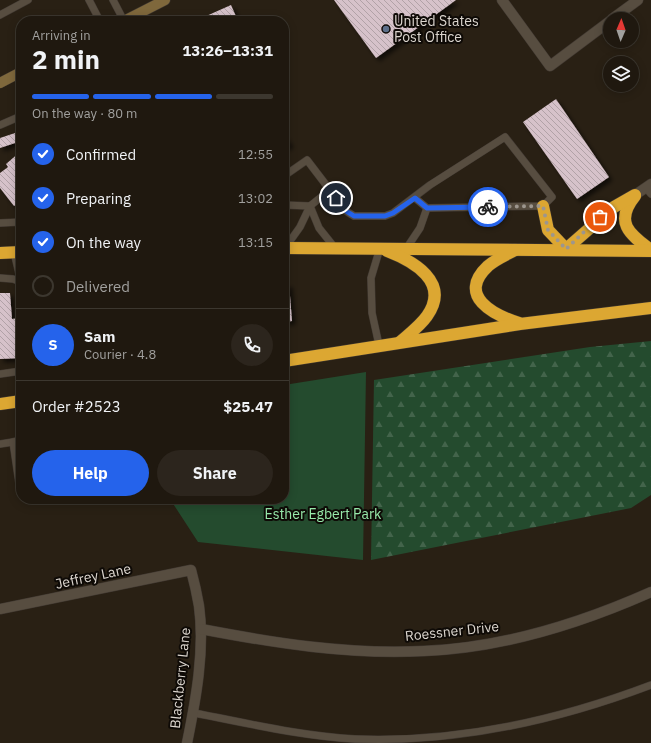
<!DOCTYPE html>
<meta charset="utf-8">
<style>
:root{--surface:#1f180f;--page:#2c251d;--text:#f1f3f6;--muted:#a1a09e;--line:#3c372f;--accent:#2563eb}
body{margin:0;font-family:"IBM Plex Sans",sans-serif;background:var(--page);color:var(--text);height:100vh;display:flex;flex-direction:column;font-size:15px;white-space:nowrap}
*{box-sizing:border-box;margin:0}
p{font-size:13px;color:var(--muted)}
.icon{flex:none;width:22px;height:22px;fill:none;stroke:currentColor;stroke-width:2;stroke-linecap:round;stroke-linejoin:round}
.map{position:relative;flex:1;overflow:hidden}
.details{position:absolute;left:16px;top:16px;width:273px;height:488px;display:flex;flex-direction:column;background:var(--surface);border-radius:16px;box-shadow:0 2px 10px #0003,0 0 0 1px var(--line)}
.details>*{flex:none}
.needle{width:26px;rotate:2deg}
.buttons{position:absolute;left:603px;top:12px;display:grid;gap:8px}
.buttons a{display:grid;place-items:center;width:36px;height:36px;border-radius:50%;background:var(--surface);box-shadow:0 2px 10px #0003,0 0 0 1px var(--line);font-size:20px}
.pin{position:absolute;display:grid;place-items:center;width:34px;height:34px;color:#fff;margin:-17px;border:2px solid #fff;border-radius:50%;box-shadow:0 1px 4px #0007}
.courier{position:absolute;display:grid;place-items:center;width:40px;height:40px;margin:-20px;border:3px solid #2563eb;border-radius:50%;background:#fff;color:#222;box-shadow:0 1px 5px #0007}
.overview em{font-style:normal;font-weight:700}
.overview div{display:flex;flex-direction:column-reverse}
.overview{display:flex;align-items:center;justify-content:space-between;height:68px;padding:0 16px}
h1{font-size:26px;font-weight:700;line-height:30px}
.bar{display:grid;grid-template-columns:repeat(4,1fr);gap:6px 4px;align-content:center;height:48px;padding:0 16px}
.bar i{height:5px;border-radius:3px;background:var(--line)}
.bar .selected{background:var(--accent)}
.bar p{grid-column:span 4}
.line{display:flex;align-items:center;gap:10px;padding:0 16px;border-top:1px solid var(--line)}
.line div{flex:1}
.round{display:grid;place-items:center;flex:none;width:42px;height:42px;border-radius:21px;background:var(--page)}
ol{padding:0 16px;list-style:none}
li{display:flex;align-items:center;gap:12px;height:44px}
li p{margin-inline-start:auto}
li .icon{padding:4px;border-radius:50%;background:var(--accent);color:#fff;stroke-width:4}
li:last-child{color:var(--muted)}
li i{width:22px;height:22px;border:2px solid var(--line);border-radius:50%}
.button{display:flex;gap:8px;margin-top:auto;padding:8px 16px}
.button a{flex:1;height:46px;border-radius:24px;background:var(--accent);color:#fff;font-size:16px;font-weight:700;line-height:46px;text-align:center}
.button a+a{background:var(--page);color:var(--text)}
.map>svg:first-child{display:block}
</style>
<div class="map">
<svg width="651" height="743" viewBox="0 0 651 743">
<defs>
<pattern id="forest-firs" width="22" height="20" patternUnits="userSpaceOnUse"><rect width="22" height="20" fill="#244b2e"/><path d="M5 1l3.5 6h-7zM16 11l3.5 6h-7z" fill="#43644b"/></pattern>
<pattern id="building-back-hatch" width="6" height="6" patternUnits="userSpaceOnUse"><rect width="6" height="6" fill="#d6c2ca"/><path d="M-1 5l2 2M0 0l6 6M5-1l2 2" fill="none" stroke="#b1a2a7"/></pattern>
<filter id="shadow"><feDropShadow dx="3.5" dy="3.5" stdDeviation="2" flood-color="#0009"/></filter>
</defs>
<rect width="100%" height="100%" fill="#292014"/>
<polygon fill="#244b2e" points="366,372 363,560 198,542 170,499 284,499 284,385"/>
<polygon fill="url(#forest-firs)" points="651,341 651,495 631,508 371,560 374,380 590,347"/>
<g fill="url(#building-back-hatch)" filter="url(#shadow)">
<polygon points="334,0 456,0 376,58"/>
<polygon points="231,5 238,21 195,21"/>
<polygon points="556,99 609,177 577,199 523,122"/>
<polygon points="15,133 18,142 0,148 0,138"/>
<polygon points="284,135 290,144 284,148"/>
<polygon points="21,151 21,201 14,206 0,188 0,173 8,167 6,164"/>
<polygon points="284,284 289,284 292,321 284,322"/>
<polygon points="0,293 10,293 12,319 21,318 21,358 0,359"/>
</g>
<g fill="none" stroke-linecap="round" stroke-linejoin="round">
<defs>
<g id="lane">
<polyline points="89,0 100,21"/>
<polyline points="113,0 124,21"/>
<polyline points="0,15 28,0"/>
<polyline points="0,125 21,116"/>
<polyline points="284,176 307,160 346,211 354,216 385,216 393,213 430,185 505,137 552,197 543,206 427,208 415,198"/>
<polyline points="646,188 651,194"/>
<polyline points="284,205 310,206 330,190"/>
<polyline points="0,223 21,222"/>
<polyline points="285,248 300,227 310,206 319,228 335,248"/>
<polyline points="406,249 420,228 427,208"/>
<polyline points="14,252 21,282"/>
<polyline points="0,278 13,279 21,282"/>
<polyline points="379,345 372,313 371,278 380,248"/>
<polyline points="0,374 21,371"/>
<polyline points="0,444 13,442"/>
<polyline points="19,483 13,442 21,440"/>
<path d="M 194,713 C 247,723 300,736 355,739 C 457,743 556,721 651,685"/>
</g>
<g id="street">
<polyline points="502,0 550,66 610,21"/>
<polyline points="612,19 638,0"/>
<polyline points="635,195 651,184"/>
<path d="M 0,609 L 191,570 C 194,581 197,594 199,606 C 205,650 196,699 187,743"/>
<path d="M 201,629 C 274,643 349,655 424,651 C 502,648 579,624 651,592"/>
</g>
<g id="secondary">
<polyline points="124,21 165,0"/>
<polyline points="0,83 21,72"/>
</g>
<g id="highway">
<path d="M 635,196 C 614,222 629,234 651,250"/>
<polyline points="543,206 548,230 566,249 614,207 635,195"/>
<polyline points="284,248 651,251"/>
<path d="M 515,250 C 506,255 496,259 488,266 C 456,296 494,315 519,323"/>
<path d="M 387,251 C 413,261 451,282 427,316 C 420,326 409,334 400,342"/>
<polyline points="0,253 21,252"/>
<polyline points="284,361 520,324 651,308"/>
<polyline points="0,404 21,401"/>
</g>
</defs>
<use href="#lane" stroke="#423a33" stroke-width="8"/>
<use href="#street" stroke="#423a33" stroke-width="11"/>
<use href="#secondary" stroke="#423a33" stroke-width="11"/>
<use href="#highway" stroke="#423a33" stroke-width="13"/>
<use href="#lane" stroke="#574d40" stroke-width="7"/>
<use href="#street" stroke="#574d40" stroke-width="10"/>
<use href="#secondary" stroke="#7f683c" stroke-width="10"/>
<use href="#highway" stroke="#dca732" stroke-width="12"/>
</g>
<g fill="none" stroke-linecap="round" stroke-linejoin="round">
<polyline stroke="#9d968e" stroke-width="4" stroke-dasharray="0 7.2" points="488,207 543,206 548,230 566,249 600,217"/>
<polyline stroke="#2563eb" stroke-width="5" points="336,198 346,211 354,216 385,216 393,213 415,198 427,208 488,207"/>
</g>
<circle fill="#5c6f8a" stroke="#0e0a06" stroke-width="1.5" cx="386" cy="29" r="4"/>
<g text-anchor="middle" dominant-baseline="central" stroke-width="4" stroke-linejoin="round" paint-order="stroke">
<g font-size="14" fill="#dcd6cf" stroke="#0e0a06" text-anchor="start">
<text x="394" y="21">United States<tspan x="394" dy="16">Post Office</tspan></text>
</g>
<g font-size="14" fill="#97e9aa" stroke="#0e0a06">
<text x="323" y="514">Esther Egbert Park</text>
</g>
<g font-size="14" fill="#dcd6cf" stroke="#0e0a06">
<text transform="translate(93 576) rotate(-12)">Jeffrey Lane</text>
<text transform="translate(452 631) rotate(-6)">Roessner Drive</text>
<text transform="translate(180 678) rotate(-84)">Blackberry Lane</text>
</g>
</g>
</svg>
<div class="buttons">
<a><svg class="needle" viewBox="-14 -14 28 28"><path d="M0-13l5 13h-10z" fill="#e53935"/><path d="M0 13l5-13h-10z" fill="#a1a09e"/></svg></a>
<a><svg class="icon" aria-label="layers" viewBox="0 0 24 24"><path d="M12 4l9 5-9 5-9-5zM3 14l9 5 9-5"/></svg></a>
</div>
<div class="pin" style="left:600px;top:217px;background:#ea580c"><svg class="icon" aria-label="bag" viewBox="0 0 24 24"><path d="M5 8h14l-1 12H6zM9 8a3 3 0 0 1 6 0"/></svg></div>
<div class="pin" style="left:336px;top:198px;background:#1f2937"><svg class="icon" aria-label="home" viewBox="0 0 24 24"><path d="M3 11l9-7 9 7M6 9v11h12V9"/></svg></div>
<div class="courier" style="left:488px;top:207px"><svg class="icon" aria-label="bike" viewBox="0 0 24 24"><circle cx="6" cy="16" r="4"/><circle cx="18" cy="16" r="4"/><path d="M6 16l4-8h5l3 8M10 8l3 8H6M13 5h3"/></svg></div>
<section class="details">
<div class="overview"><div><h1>2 min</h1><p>Arriving in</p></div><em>13:26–13:31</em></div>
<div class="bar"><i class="selected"></i><i class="selected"></i><i class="selected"></i><i></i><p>On the way · 80 m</p></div>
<ol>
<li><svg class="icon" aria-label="check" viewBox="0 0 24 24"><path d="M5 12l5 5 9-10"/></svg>Confirmed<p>12:55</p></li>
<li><svg class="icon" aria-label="check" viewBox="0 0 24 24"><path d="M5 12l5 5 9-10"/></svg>Preparing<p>13:02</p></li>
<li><svg class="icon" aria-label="check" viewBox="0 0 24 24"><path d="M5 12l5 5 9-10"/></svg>On the way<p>13:15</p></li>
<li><i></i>Delivered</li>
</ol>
<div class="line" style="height:72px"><b class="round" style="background:var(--accent);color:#fff">S</b><div><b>Sam</b><p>Courier · 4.8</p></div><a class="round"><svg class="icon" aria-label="phone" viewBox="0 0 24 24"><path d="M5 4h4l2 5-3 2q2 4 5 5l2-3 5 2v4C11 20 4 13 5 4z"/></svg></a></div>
<div class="line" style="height:52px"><div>Order #2523</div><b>$25.47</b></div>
<div class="button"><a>Help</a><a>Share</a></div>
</section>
</div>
